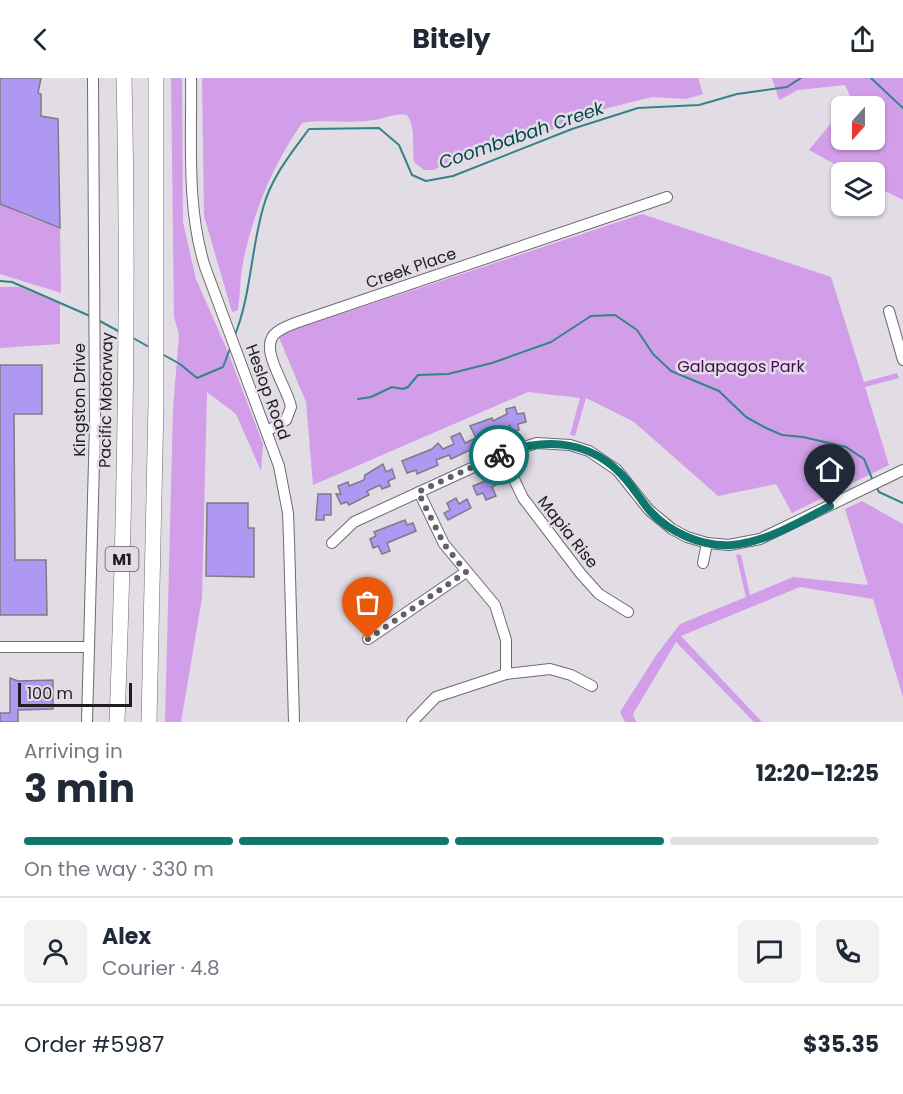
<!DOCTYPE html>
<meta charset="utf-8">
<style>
:root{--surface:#fff;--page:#f2f2f3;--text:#1f2937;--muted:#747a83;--line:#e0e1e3;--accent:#0f766e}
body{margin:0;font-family:Poppins,sans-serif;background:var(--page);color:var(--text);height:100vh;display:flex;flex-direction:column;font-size:22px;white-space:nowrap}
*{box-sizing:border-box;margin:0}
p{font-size:20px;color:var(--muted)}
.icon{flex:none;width:33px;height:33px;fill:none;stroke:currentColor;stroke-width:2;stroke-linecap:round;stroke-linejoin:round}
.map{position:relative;height:644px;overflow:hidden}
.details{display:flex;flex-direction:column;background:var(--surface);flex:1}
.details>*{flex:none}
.needle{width:39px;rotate:201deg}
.buttons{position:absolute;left:831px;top:18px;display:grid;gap:12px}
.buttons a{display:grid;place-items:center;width:54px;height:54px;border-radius:9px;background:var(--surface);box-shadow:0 2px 4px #0004;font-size:30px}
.scale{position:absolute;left:18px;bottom:15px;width:114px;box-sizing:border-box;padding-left:6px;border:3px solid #1f1d20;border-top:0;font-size:16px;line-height:21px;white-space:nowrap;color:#1f1d20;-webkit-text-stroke:4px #e2dce5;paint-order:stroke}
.pin{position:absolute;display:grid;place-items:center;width:51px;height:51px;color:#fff;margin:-62px -26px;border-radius:50% 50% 50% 0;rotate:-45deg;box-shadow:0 0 6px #0007}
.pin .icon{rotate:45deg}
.courier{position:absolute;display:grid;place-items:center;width:60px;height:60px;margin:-30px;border:4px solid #0f766e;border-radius:50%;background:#fff;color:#222;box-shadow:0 2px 8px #0007}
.headline em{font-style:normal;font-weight:700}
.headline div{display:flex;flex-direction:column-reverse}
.headline{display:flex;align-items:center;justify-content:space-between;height:102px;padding:0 24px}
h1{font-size:39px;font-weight:700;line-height:45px}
.bar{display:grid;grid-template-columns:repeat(4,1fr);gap:9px 6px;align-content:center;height:72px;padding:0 24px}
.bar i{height:8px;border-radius:4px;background:var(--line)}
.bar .on{background:var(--accent)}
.bar p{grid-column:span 4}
.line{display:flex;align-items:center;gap:15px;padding:0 24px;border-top:2px solid var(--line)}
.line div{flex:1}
.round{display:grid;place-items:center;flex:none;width:63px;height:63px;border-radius:9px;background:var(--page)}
header{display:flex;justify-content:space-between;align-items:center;height:78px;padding:0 24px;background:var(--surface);font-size:27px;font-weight:700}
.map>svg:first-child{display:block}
</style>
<header><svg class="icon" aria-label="back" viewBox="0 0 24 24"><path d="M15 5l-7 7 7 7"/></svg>Bitely<svg class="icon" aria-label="share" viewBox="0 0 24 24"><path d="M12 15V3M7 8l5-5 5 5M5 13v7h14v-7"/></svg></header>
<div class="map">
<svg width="903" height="644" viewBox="0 0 903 644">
<rect width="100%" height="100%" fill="#e2dce5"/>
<g fill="#d39ee9">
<polygon points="171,0 182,0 183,144 196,201 228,274 263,366 261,393 236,336 207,314 202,520 181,644 165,644 173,331 179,256 174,239"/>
<path d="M 202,0 L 698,0 L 703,16 L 686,21 L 652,19 L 600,32 L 526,62 L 464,78 L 433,92 L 424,92 L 414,84 C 412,67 416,50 407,37 C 394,35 387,40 374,42 C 350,46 326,41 302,45 C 271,90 252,137 242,190 C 240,204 240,218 238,232 L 232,234 L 204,138 Z"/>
<polygon points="772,0 903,0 903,122 875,108 874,94 849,94 809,72 841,33 842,62 874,62 874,28 845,28 851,20 845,7 798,12 779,22"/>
<polygon points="0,123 24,137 60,150 61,215 0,196"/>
<polygon points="642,136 831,199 864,304 897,295 899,300 865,309 889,387 792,435 776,406 718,418 634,344 586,320 575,358 570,357 580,320 528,314 313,407 306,324 278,257"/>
<polygon points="0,209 20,209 60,226 60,266 0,270"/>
<polygon points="862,423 903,446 903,619 873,521 800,509 681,558 762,644 754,644 676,564 633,636 636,644 625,644 620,634 655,579 680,546 746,519 736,476 741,477 750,517 793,499 868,507 845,431"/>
</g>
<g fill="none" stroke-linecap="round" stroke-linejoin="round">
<g stroke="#338487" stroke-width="2">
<polyline points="871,0 903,30"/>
<polyline points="0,203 12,204 90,238"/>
<polyline points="98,242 120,254"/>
<path d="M 235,257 C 251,216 251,172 263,130 C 271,100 291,75 309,51 L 379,50 L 399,67 L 412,97 L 426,103 L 453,98 L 572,51 L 638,30 L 699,27 L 737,16 L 787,9 L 801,0"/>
<polyline points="133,260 149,269"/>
<polyline points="162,276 180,286 197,300 223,289 231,268"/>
<polyline points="358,321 371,319 392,309 403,311 408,309 418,297 448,296 492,285 551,264 591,238 615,237 637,252 653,276 671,293 719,313 746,339 766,350 782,357 803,359 846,369 864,381 873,403"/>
<polyline points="876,408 879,414 903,425"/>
</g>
</g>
<g fill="#ae98f1" stroke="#7d7c85" stroke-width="1.5">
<polygon points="0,0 41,0 38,15 41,16 41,38 58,41 60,150 0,126"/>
<polygon points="0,287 42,287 42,336 14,336 15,482 46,482 47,537 0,537"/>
<polygon points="515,329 517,336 524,335 526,344 518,346 519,352 511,354 510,347 498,353 500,358 451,381 449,377 436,382 438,387 417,396 416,392 407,395 402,383 432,371 438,365 443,371 454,366 451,359 460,355 465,365 476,360 470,348 492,340 493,343 507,336 506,331"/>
<polygon points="383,386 386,394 392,391 395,400 388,403 390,408 382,411 380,407 367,413 369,417 349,427 347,424 341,426 336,416 341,416 338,408 348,404 349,408 364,402 365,397"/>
<polygon points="495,399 498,406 492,409 496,418 486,422 483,415 477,417 473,408"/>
<polygon points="318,416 331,416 331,437 324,437 324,442 316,442"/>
<polygon points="456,420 459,426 467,421 471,430 448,442 444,435 450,432 447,425"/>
<polygon points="207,425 248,425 248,450 254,450 254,499 206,498"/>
<polygon points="405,442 407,447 413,445 416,453 387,465 390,473 382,476 378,468 373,470 370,461 376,458 374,454"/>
<polygon points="10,600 18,603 53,602 53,631 18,632 18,644 0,644 0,635 10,635"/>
</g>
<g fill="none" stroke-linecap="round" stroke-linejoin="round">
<defs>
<g id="minor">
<path d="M 191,0 C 192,62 186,129 205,189 L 279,388 L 288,435 L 289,462 L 294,644"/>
<polyline points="889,233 903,282"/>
<path d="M 267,353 L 286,342 L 291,329 C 288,309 256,269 277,254 C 285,248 295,245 304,242 L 667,119"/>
<polyline points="502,376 523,420 581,496 599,516 628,534"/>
<polyline points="419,414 444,466 495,527 506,562 506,596"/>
<polyline points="332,465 354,444 502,376 537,365 570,367 589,373 617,392 649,432 672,451 687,459 707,465 729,467 760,461 903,392"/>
<polyline points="703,485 707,465"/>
<polyline points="368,561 466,494"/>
<polyline points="0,569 89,569"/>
<polyline points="87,644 95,346 93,0"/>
<polyline points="412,644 436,619 506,596 550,591 571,597 592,608"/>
</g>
<g id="highway">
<path d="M 117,644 C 125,430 129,214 124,0"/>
<polyline points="149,644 156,327 156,0"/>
</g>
</defs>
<use href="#minor" stroke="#6f6972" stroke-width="12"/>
<use href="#highway" stroke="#6f6972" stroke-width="16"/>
<use href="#minor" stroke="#fff" stroke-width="10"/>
<use href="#highway" stroke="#fff" stroke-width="15"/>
</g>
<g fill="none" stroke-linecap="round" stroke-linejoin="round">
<polyline stroke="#636065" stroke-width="6" stroke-dasharray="0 10.8" points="368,561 466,494 444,466 418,414 499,377"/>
<path stroke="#0f766e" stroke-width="8" d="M 499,377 C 540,360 585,361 618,393 C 631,405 639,420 650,433 C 670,455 702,469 732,467 C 767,464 799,444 830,428"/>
</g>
<g text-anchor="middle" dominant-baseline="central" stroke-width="5" stroke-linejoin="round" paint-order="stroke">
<rect fill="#e2dce5" stroke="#5a565b" stroke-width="1.5" x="105.5" y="469" width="33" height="24" rx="4.5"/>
<g font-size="15" font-weight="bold" fill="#1f1d20">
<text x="122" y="481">M1</text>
</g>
<g font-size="16" fill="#1f1d20" stroke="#e2dce5">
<text transform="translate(411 190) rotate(-19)">Creek Place</text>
<text transform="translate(268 314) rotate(70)">Heslop Road</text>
<text transform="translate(79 322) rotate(-90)">Kingston Drive</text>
<text transform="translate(106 322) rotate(-89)">Pacific Motorway</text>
<text transform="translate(568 454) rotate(52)">Mapia Rise</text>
</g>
<g font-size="16" fill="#420b54" stroke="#e2dce5">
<text x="741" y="288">Galapagos Park</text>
</g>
<g font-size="18" font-style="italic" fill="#004749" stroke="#e2dce5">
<text transform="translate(521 57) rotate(-19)">Coombabah Creek</text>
</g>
</g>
</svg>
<div class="buttons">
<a><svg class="needle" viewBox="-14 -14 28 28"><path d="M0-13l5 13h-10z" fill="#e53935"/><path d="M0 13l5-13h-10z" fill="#747a83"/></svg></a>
<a><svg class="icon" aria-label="layers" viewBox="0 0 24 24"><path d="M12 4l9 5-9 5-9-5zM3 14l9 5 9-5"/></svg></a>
</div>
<div class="scale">100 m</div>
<div class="pin" style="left:368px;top:561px;background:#ea580c"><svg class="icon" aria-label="bag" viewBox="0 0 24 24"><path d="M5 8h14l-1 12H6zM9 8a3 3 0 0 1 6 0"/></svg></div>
<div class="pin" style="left:830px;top:428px;background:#1f2937"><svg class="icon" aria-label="home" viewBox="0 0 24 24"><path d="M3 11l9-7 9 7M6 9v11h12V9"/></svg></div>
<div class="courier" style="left:499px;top:377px"><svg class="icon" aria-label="bike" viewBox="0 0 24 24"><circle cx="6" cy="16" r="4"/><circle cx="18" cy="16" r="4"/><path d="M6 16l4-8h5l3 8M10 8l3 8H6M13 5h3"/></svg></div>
</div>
<section class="details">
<div class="headline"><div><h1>3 min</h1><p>Arriving in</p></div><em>12:20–12:25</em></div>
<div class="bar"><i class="on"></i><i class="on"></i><i class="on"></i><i></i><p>On the way · 330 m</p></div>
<div class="line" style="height:108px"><a class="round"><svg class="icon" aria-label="person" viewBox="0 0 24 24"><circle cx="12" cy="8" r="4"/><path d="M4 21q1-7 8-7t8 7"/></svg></a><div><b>Alex</b><p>Courier · 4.8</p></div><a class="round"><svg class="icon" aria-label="chat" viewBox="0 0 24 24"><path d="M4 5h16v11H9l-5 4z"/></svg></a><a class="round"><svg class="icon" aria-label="phone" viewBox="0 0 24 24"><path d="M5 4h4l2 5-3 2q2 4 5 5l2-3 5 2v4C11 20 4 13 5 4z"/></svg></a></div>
<div class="line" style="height:78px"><div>Order #5987</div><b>$35.35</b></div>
</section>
